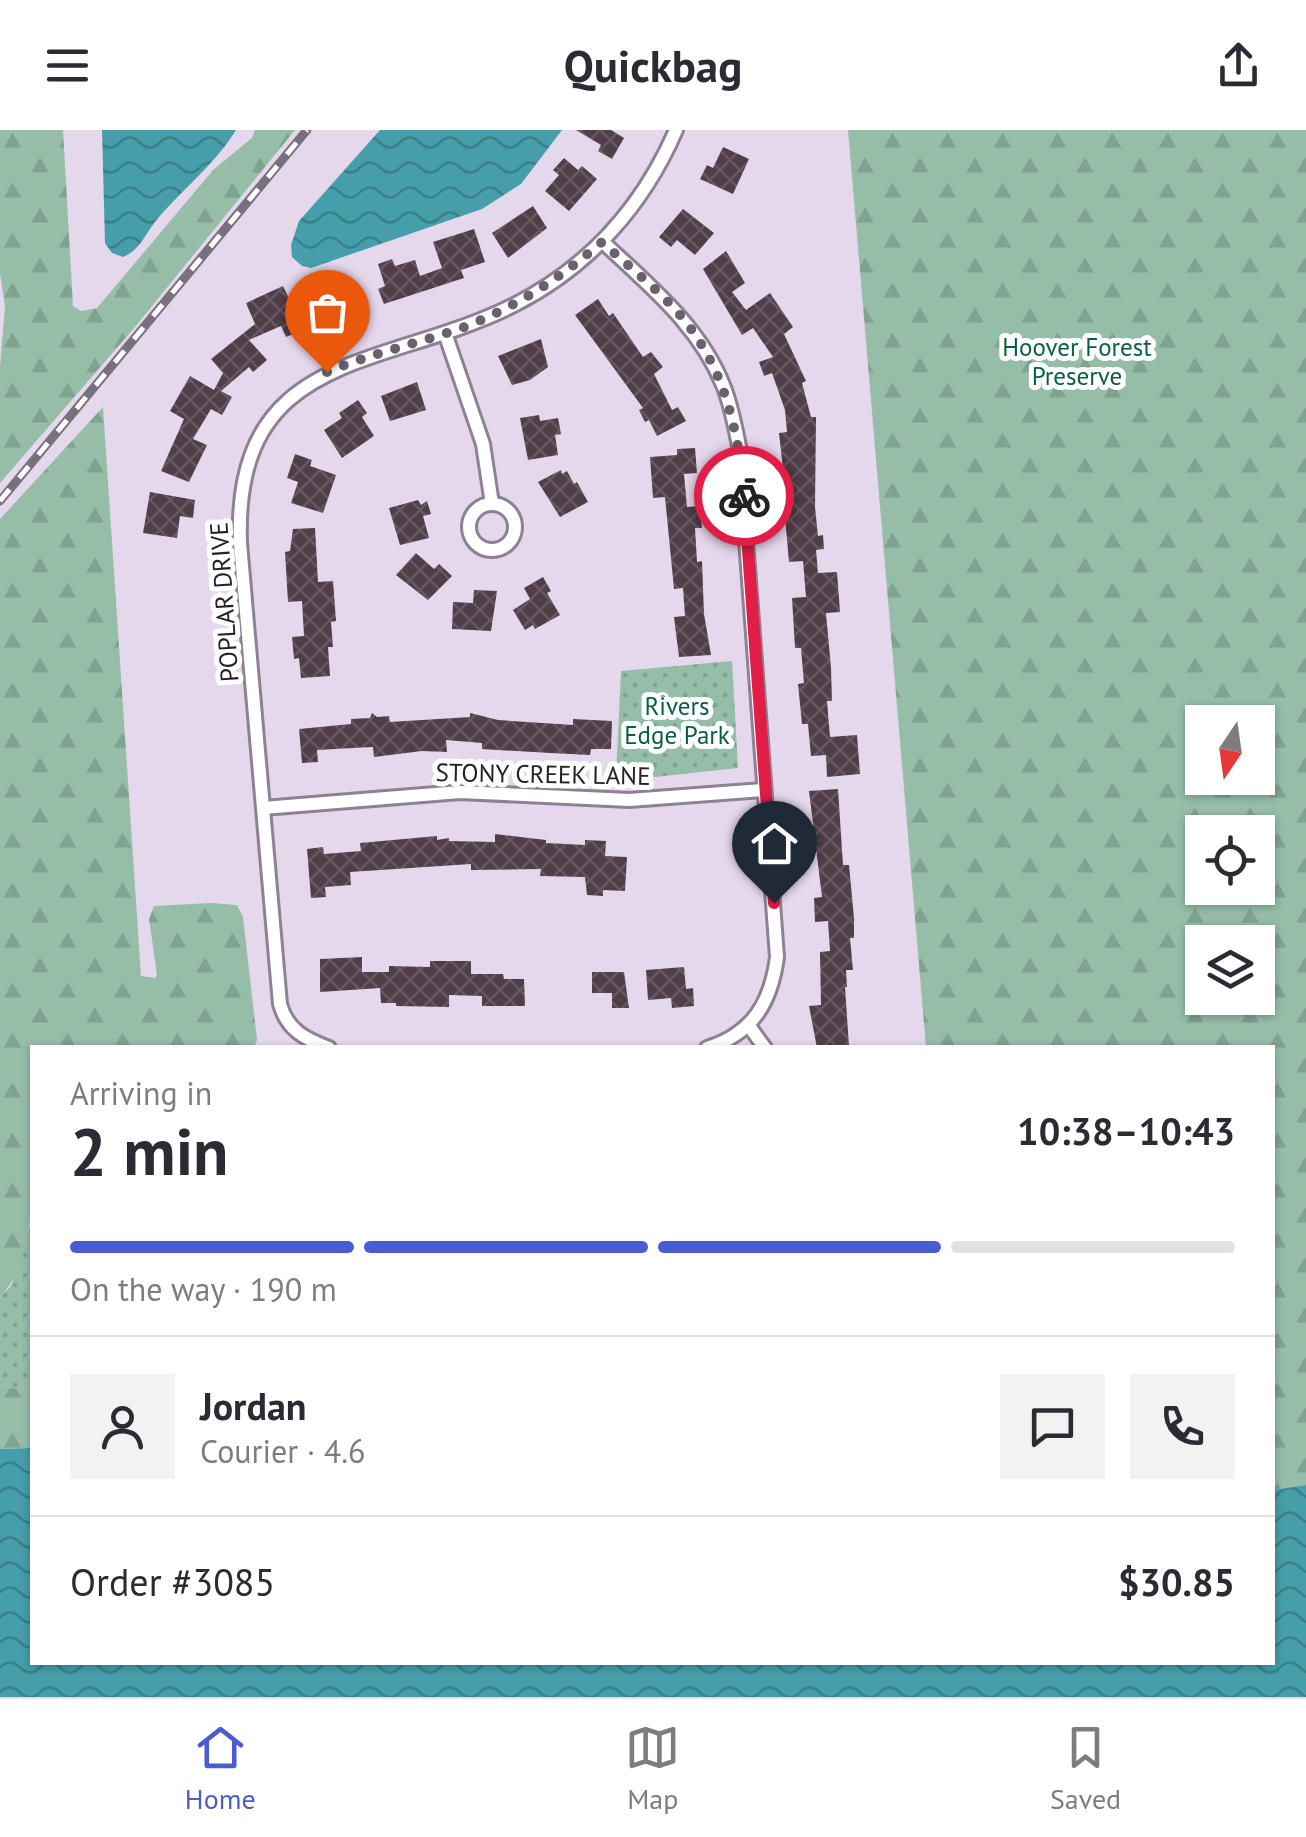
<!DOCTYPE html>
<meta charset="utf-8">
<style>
:root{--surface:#fff;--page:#f2f2f3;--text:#2b2b33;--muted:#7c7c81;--line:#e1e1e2;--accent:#4a5cd1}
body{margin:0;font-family:"PT Sans",sans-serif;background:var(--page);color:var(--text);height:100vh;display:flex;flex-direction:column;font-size:38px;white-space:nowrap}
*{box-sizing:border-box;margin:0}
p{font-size:32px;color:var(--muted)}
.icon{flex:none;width:55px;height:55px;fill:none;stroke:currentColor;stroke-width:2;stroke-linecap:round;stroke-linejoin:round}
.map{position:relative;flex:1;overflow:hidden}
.panel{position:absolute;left:30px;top:915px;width:1245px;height:620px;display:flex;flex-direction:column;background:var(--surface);border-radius:0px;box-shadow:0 2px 8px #0004}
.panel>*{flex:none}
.needle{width:65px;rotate:193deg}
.controls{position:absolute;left:1185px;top:575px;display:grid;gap:20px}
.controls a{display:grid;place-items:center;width:90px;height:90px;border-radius:0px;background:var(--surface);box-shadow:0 2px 8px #0004;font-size:50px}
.pin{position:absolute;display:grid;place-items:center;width:85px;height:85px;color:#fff;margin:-102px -42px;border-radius:50% 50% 50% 0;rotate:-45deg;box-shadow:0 0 10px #0007}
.pin .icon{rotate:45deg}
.courier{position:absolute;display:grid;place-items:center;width:100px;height:100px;margin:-50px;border:8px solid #e11d48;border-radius:50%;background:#fff;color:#222;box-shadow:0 2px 12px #0007}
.summary em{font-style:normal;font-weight:700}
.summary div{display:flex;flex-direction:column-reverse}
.summary{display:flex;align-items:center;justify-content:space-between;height:170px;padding:0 40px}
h1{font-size:65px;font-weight:700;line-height:75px}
.bar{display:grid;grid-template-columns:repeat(4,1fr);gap:15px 10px;align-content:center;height:120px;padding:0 40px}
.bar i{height:12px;border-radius:8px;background:var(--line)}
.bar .selected{background:var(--accent)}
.bar p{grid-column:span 4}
.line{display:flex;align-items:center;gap:25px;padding:0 40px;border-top:2px solid var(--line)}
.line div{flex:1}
.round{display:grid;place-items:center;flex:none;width:105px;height:105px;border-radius:0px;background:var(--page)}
header{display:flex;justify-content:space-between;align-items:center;height:130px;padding:0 40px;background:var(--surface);font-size:45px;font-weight:700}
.tab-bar{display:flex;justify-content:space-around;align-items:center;height:140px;border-top:2px solid var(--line);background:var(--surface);font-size:28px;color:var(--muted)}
.tab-bar a{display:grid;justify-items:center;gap:5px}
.tab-bar .selected{color:var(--accent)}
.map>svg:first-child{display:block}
</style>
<header><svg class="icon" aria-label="menu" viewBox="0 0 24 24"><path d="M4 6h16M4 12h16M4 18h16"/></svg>Quickbag<svg class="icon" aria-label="share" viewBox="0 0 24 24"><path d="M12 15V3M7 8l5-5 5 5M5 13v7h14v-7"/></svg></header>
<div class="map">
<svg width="1306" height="1567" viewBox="0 0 1306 1567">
<defs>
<pattern id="grass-dots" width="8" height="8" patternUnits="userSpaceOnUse" patternTransform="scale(2.5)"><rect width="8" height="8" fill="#95bda8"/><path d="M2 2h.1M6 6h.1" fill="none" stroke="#80a291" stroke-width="1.8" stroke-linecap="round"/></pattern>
<pattern id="forest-firs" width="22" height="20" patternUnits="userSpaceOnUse" patternTransform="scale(2.5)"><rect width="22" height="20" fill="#95bda8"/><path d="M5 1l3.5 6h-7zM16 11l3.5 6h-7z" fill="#80a291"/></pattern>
<pattern id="water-waves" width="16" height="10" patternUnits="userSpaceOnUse" patternTransform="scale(2.5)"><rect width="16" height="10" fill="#459ea9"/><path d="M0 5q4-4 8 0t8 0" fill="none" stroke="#39808a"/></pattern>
<pattern id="building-cross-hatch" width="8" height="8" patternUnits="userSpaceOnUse" patternTransform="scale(2.5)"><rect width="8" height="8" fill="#503e49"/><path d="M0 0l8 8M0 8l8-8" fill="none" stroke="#665760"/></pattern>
</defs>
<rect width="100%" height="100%" fill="#e6d8ec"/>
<g fill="url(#grass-dots)">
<polygon points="732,531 738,638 655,647 616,647 621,541"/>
<polygon points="32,1089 32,1261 31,1261 0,1256 0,1167 11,1156"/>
</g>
<g fill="url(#forest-firs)" fill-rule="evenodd">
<polygon points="0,0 63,0 73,176 81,181 97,178 214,39 252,8 255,0 295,0 135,197 0,353 0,237 5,176 0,144"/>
<path d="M 848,0 L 1306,0 L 1306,1355 L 1273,1360 L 1272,918 L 926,917 ZM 1202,592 L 1258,592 L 1258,648 L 1202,648 ZM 1202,702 L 1258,702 L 1258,758 L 1202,758 ZM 1202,812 L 1258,812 L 1258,868 L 1202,868 Z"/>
<path d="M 103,277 L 141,846 L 155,848 L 157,844 L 149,789 L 154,776 L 211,773 L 237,775 L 243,787 L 257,910 L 254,918 L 32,918 C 32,981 47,1121 0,1167 L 0,389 Z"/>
<polygon points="0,1256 32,1261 32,1318 0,1319"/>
</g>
<g fill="url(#water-waves)">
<path d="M 102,0 L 236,0 C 214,36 181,60 155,92 C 144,106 140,120 123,127 L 112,123 L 105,113 Z"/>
<polygon points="380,0 562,0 521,54 482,79 311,138 302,136 292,127 291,115 299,91"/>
<polygon points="32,1318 32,1532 1272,1532 1273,1360 1306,1355 1306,1567 0,1567 0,1319"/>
</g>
<g fill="url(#building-cross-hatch)">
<polygon points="576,0 611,0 624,8 612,29 598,21 601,15"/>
<polygon points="723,17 749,29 733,64 700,49 707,35 713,38"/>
<polygon points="564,28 578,40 582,36 597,49 569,81 545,61 559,45 553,40"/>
<polygon points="533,76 547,98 508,128 492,103"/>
<polygon points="683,79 714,103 695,125 677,110 671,117 659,107"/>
<polygon points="474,99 485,132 461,140 464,148 384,174 378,159 385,156 378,134 392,129 395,136 415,130 420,146 442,138 433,112"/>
<polygon points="726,121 745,153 732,162 746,180 770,163 793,197 784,204 806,251 802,253 811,287 816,287 815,377 818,406 823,405 824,419 816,420 818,443 837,442 840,482 826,483 831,538 832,571 827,571 830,607 857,605 860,644 827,647 826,625 811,626 808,594 802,594 798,554 804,553 801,518 795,518 792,468 806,467 803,431 789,432 783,365 786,365 779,303 787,302 785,280 772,243 764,246 759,232 773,227 753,198 742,205 703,139"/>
<polygon points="283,156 296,183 302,181 309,197 286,207 281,196 249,210 267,230 253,242 249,237 221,261 232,267 222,285 211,279 193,309 207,315 189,352 161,341 184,289 170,281 190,246 214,260 223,243 211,229 255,194 246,173"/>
<polygon points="598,169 609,186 613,183 643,227 651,222 663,237 654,244 672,280 678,277 686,291 657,306 649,290 645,292 639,280 643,278 575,185"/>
<polygon points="541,209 548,237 530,250 512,255 498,226"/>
<polygon points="417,252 426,280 390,291 381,266"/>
<polygon points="358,270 367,283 362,287 374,306 342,328 324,300 342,288 339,283"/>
<polygon points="539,285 540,291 558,288 561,304 555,305 558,325 528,330 520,288"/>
<polygon points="695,318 697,343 684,344 687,377 700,376 702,398 695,398 697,432 702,431 704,484 711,525 679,527 674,487 685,486 683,458 674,459 665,367 653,368 650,327 677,325 677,319"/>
<polygon points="295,324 312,330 310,336 336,345 323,383 291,373 298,352 287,348"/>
<polygon points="561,340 562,344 567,341 574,354 577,352 588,372 560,387 538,352"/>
<polygon points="150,362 195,370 193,388 180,386 177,408 143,403"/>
<polygon points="418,370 421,375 427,371 431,384 423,386 429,408 400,415 389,378"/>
<polygon points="315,398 318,452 333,451 336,491 331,492 333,517 328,517 330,546 301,548 299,528 294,529 292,507 304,506 302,471 288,472 285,422 290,421 293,399"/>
<polygon points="416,423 434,439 439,434 452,446 428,470 396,445"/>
<polygon points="543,447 551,461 547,463 560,485 535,499 533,495 525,500 513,480 530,469 524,458"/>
<polygon points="474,460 497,461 491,501 452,499 453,472 473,473"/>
<polygon points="372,583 377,587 389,586 390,592 470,587 470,583 498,590 573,595 573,589 612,591 611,619 591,619 590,625 550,623 482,619 482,613 446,610 447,622 422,621 374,627 373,617 353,618 317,620 318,632 302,633 299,599 351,594 351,589 370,588"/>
<polygon points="838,659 843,735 849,735 854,788 854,808 850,808 853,840 846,840 847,857 845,857 849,916 817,918 809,876 821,875 820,822 830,821 828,791 815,792 814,768 822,767 809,661"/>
<polygon points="495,704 546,710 546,713 585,715 585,710 606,711 605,726 627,727 625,761 603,760 603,766 587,765 585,747 540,746 541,739 471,740 471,734 350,742 351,755 325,757 326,767 311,768 307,719 323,717 324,724 361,721 360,713 437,706 437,710 449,708 449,711 495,712"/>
<polygon points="362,827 362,842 389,842 389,836 430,837 430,831 471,831 471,844 503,844 504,849 524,849 525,876 482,876 482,866 449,865 449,877 396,876 396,873 381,873 380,858 320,862 320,829"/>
<polygon points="684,837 686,859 693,858 694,876 672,878 671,868 648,870 646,840"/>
<polygon points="592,842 624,842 629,878 612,878 612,863 592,863"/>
</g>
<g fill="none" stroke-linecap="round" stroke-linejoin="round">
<defs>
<g id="minor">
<path d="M 603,112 C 648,155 699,195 723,255 C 731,274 735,296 739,316 L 777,827 C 771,873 752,904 707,918"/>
<polyline points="445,203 483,314 492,374"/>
<circle cx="492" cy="397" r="23"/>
<polyline points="263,678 460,662 629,670 763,660"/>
<polyline points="749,896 765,918"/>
<path d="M 329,918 C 305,909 287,900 280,874 L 240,413 C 233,218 385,240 514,175 C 589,137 643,76 676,0"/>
</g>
</defs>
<use href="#minor" stroke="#8d8193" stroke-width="18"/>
<use href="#minor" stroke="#fff" stroke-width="12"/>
<defs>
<polyline id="rail" points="0,371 307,0"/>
</defs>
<use href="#rail" stroke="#79707d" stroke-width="9"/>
<use href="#rail" stroke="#fff" stroke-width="5" stroke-dasharray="15" stroke-linecap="butt"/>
</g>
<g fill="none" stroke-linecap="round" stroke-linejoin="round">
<path stroke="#69616d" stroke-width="10" stroke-dasharray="0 18" d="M 327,242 C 370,224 415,214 459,199 C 513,179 559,149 602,112 C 628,136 658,159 681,186 C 725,239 738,299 744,366"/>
<polyline stroke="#e11d48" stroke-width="12" points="744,366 774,773"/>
</g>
<g text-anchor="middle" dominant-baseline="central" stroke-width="10" stroke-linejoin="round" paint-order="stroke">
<g font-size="25" fill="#096041" stroke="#fff">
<text x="1077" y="217">Hoover Forest<tspan x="1077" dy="29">Preserve</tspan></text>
<text x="677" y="576">Rivers<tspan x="677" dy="29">Edge Park</tspan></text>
</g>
<g font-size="25" fill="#262128" stroke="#fff">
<text transform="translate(224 472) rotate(-94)">POPLAR DRIVE</text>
<text transform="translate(543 644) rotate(1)">STONY CREEK LANE</text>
</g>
</g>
</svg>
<div class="controls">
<a><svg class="needle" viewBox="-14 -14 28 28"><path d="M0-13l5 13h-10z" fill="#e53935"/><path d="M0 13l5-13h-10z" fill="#7c7c81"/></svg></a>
<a><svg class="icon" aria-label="locate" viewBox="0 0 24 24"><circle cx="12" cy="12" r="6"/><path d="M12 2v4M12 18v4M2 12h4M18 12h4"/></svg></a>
<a><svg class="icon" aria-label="layers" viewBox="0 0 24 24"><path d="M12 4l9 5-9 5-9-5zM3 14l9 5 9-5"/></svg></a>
</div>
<div class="pin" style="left:327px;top:242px;background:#ea580c"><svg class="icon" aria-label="bag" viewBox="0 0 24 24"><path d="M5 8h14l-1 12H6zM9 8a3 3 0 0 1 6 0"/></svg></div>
<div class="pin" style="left:774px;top:773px;background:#1f2937"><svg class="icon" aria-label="home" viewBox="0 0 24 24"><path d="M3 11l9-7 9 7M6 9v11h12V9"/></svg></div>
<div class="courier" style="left:744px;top:366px"><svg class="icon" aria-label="bike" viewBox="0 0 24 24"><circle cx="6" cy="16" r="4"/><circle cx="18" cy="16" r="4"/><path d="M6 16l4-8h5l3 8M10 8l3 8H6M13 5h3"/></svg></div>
<section class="panel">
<div class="summary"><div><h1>2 min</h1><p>Arriving in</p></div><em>10:38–10:43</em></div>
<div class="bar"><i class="selected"></i><i class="selected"></i><i class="selected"></i><i></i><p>On the way · 190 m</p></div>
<div class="line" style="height:180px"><a class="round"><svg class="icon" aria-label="person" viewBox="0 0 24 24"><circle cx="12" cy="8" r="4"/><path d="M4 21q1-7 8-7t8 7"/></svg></a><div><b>Jordan</b><p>Courier · 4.6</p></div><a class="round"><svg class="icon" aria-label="chat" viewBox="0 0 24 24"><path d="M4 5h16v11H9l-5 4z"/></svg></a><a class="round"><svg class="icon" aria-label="phone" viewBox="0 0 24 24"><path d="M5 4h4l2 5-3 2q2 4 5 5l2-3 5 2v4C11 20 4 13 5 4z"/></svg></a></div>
<div class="line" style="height:130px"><div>Order #3085</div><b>$30.85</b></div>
</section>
</div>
<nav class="tab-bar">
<a class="selected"><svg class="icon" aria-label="home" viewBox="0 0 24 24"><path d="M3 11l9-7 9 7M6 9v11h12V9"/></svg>Home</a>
<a><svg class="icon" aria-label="map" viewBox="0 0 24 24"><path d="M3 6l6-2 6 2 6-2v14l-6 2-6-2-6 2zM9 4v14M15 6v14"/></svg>Map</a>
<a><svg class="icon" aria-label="saved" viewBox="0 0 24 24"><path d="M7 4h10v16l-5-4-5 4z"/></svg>Saved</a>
</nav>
